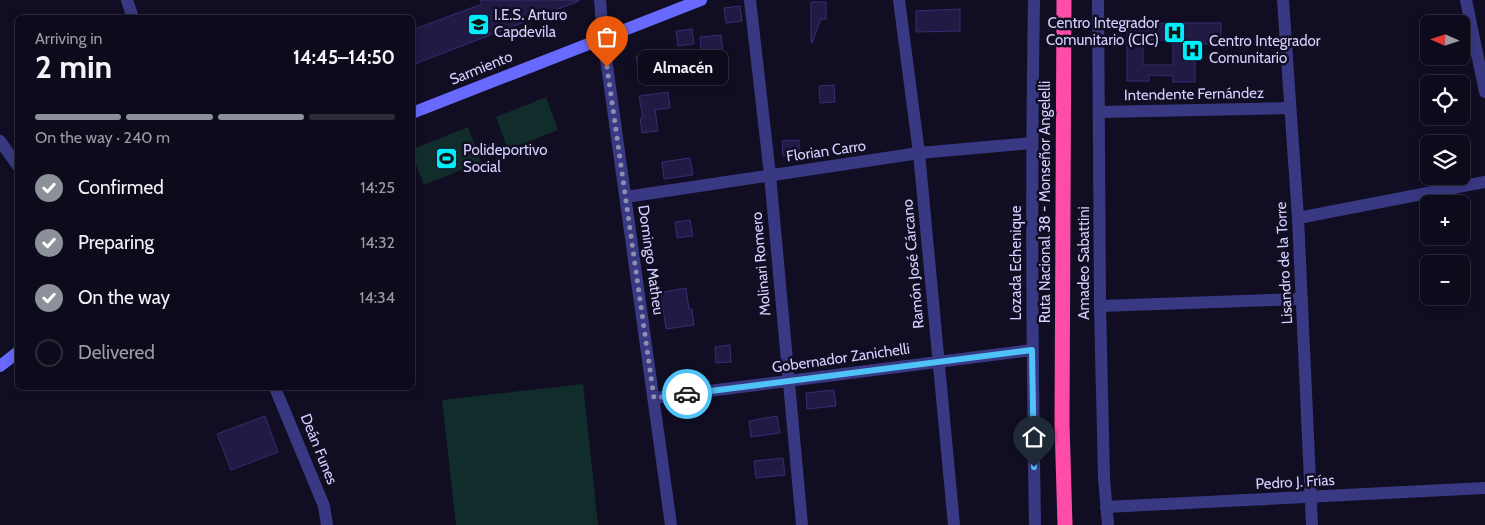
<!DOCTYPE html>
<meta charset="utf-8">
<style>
:root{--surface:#0d0a1b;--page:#161324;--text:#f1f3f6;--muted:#9a9aa3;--line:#2d2b3a;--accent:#8c9099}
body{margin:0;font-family:Cabin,sans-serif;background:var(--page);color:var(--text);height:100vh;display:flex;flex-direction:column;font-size:19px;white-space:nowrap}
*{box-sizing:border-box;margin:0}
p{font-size:16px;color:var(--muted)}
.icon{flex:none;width:28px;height:28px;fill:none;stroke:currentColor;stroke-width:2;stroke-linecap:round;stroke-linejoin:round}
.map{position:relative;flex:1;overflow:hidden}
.side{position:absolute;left:15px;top:15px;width:400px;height:375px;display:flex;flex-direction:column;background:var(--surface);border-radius:8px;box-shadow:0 2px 12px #0003,0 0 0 1px var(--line)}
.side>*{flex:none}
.needle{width:32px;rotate:273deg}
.fabs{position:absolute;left:1420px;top:15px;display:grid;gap:10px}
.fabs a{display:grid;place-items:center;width:50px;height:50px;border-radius:8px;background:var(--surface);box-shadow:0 2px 12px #0003,0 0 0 1px var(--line);font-size:25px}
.pin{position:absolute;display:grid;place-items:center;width:42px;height:42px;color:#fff;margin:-51px -21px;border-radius:50% 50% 50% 0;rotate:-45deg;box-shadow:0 0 5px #0007}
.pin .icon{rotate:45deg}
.courier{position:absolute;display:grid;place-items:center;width:50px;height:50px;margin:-25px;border:4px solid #4fc3f7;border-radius:50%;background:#fff;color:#222;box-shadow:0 1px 6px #0007}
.bubble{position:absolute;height:35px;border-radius:8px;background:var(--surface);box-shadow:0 2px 12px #0003,0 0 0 1px var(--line);font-size:16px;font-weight:700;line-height:35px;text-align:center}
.head em{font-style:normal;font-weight:700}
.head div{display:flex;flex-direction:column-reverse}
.head{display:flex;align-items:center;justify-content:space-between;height:85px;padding:0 20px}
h1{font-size:32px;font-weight:700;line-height:38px}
.bar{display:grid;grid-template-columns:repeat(4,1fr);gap:8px 5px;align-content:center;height:60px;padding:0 20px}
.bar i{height:6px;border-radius:4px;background:var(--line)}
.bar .on{background:var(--accent)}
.bar p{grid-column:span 4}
ol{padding:0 20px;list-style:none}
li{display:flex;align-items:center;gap:15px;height:55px}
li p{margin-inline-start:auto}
li .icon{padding:5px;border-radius:50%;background:var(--accent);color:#fff;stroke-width:4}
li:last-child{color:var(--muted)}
li i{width:28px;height:28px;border:2px solid var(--line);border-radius:50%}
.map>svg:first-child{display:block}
</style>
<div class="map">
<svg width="1485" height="525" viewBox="0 0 1485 525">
<rect width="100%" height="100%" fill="#110e24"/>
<g fill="#112d2b">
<polygon points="546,97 558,130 508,150 496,117"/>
<polygon points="468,127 481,162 424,185 413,156 413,149"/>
<polygon points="583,384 598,525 456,525 442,400"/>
</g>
<g fill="#211a45" stroke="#372c71" fill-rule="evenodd">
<polygon points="480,0 579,0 579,1 412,65 412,30 482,4"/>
<polygon points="811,2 826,2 826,19 821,19 812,43 811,43"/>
<polygon points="740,6 742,21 726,23 724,8"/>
<polygon points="960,9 960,31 916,32 916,11"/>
<path d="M 1127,23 L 1221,23 L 1221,44 L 1195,44 L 1195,82 L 1173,82 L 1173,76 L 1149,75 L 1149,81 L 1127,81 ZM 1143,40 L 1173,40 L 1173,65 L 1143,65 Z"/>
<polygon points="692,29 694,44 678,46 676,31"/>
<polygon points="721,35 723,54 711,55 707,50 701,50 700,37"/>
<polygon points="652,53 656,68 640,71 636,57"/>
<polygon points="834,85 835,102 820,103 819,86"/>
<polygon points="668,92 670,108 655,110 658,131 642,133 640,118 643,118 639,96"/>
<polygon points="799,140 799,155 783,156 782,141"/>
<polygon points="690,158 693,175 664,179 662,162"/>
<polygon points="690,220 693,236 677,238 675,222"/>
<polygon points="686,288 689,309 692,309 694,325 666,329 663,309 660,309 658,293"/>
<polygon points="730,345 731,362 716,363 715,347"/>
<polygon points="834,390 836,406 807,409 806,393"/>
<polygon points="265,416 278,452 231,470 217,434"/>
<polygon points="777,416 780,433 751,437 749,421"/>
<polygon points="783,458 785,475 756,478 754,461"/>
</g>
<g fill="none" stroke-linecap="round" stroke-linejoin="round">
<g stroke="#393983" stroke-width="12">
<polyline points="127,0 133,18"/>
<polyline points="600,0 603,37 671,525"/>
<polyline points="750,0 770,175 802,525"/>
<polyline points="899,0 919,153 954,525"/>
<path d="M 1034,0 C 1031,175 1032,350 1035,525"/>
<polyline points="1098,0 1100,306 1104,478 1108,525"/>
<polyline points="1283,0 1298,218 1312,525"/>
<polyline points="1466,0 1485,92"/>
<polyline points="1099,112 1290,108"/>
<polyline points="0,141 18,166"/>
<polyline points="626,197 919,153 1032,143"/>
<polyline points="1298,218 1485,182"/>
<polyline points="1100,306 1302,299"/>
<polyline points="275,388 324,506 327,525"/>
<polyline points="654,398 1032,350"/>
<polyline points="1106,507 1485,488"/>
</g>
<g stroke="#686aff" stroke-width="12">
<polyline points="412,113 701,0"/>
<polyline points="0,366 18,352"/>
</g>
<polyline stroke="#ff4ca9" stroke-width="15" points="1064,0 1062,424 1065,525"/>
</g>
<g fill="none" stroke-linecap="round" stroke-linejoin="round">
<polyline stroke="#908db2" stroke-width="5" stroke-dasharray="0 9" points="607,67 654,398 687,394"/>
<polyline stroke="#4fc3f7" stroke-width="6" points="687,394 1032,350 1034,467"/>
</g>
<defs>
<symbol id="university-square" viewBox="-11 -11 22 22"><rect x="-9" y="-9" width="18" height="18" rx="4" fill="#00edfc" stroke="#110e24"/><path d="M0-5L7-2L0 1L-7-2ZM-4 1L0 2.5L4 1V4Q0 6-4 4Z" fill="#111"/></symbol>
<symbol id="hospital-square" viewBox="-11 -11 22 22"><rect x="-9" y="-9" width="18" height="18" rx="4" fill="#00edfc" stroke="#110e24"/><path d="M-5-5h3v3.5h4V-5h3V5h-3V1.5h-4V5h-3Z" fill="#111"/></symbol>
<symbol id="stadium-square" viewBox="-11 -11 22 22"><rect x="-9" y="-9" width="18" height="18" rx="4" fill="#00edfc" stroke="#110e24"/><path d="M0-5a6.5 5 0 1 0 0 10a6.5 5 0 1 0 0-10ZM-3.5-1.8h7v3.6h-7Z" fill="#111"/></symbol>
</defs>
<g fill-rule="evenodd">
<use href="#university-square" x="466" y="12" width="25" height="25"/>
<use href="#hospital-square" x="1162" y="20" width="25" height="25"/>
<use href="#hospital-square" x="1180" y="38" width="25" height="25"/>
<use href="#stadium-square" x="434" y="146" width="25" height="25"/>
</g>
<g text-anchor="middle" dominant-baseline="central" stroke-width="5" stroke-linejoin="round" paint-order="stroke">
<g font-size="15" fill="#d4d1ff" stroke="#110e24" text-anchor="start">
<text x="494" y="15">I.E.S. Arturo<tspan x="494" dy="17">Capdevila</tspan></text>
<text x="1159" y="23" text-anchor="end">Centro Integrador<tspan x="1159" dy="17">Comunitario (CIC)</tspan></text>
<text x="1209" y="41">Centro Integrador<tspan x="1209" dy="17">Comunitario</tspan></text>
<text x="463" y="150">Polideportivo<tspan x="463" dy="17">Social</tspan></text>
</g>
<g font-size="15" fill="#d4d1ff" stroke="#110e24">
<text transform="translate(481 68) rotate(-22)">Sarmiento</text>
<text transform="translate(1194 94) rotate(-1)">Intendente Fernández</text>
<text transform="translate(826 151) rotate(-8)">Florian Carro</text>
<text transform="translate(1045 202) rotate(-90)">Ruta Nacional 38 - Monseñor Angelelli</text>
<text transform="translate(651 260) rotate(82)">Domingo Matheu</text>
<text transform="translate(1016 263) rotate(-90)">Lozada Echenique</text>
<text transform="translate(1084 263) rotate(-90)">Amadeo Sabattini</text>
<text transform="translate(1284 263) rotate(-93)">Lisandro de la Torre</text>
<text transform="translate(761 264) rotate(-95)">Molinari Romero</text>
<text transform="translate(913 264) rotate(-95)">Ramón José Cárcano</text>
<text transform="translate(841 358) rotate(-8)">Gobernador Zanichelli</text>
<text transform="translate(319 449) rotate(68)">Deán Funes</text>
<text transform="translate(1295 482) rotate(-3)">Pedro J. Frías</text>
</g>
</g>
</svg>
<div class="fabs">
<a><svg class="needle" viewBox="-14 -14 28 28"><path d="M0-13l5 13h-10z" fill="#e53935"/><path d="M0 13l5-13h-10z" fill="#9a9aa3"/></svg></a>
<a><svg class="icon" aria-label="locate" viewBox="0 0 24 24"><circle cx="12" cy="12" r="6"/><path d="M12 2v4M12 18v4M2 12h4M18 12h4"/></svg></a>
<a><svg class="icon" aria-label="layers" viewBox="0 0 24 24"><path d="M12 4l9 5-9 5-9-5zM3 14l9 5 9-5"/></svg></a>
<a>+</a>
<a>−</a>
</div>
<div class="pin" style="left:607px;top:67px;background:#ea580c"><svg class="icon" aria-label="bag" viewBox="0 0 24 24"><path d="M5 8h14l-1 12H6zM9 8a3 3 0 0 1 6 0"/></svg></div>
<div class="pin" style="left:1034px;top:467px;background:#1f2937"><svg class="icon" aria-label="home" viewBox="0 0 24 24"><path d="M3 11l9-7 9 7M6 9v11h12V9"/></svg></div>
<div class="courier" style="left:687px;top:394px"><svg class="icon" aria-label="car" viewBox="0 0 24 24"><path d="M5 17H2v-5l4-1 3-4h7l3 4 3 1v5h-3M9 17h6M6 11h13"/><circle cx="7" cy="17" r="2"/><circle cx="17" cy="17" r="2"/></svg></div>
<div class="bubble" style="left:638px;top:50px;width:90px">Almacén</div>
<section class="side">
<div class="head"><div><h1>2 min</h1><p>Arriving in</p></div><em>14:45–14:50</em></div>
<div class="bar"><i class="on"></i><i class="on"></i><i class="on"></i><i></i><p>On the way · 240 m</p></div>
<ol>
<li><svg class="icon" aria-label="check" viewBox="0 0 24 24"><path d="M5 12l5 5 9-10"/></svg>Confirmed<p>14:25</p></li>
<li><svg class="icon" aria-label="check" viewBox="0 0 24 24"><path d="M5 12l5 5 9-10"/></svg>Preparing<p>14:32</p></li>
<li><svg class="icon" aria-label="check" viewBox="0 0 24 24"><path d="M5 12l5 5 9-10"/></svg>On the way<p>14:34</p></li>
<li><i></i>Delivered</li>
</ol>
</section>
</div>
